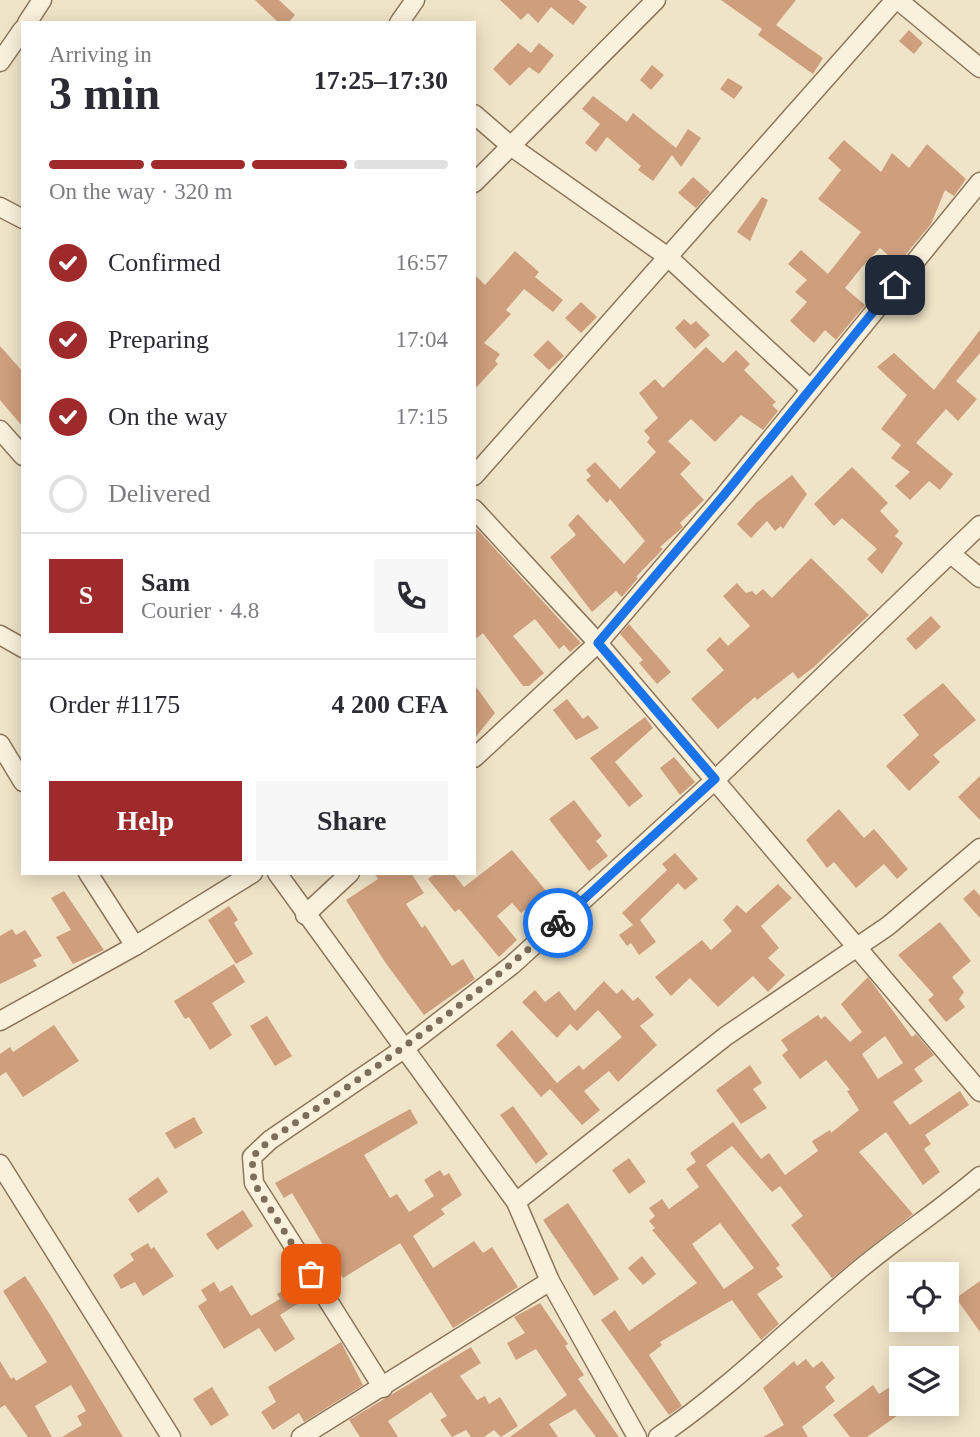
<!DOCTYPE html>
<meta charset="utf-8">
<style>
:root{--surface:#fff;--page:#f7f7f7;--text:#2b2b33;--muted:#7c7c81;--line:#e1e1e2;--accent:#9e2a2b}
body{margin:0;font-family:"Times New Roman",serif;background:var(--page);color:var(--text);height:100vh;display:flex;flex-direction:column;font-size:26px;white-space:nowrap}
*{box-sizing:border-box;margin:0}
p{font-size:23px;color:var(--muted)}
.icon{flex:none;width:38px;height:38px;fill:none;stroke:currentColor;stroke-width:2;stroke-linecap:round;stroke-linejoin:round}
.map{position:relative;flex:1;overflow:hidden}
.sheet{position:absolute;left:21px;top:21px;width:455px;height:854px;display:flex;flex-direction:column;background:var(--surface);border-radius:0px;box-shadow:0 4px 18px #0003}
.sheet>*{flex:none}
.controls{position:absolute;left:889px;top:1262px;display:grid;gap:14px}
.controls a{display:grid;place-items:center;width:70px;height:70px;border-radius:0px;background:var(--surface);box-shadow:0 4px 18px #0003;font-size:35px}
.pin{position:absolute;display:grid;place-items:center;width:60px;height:60px;color:#fff;margin:-30px;border-radius:14px;box-shadow:0 4px 10px #0006}
.courier{position:absolute;display:grid;place-items:center;width:70px;height:70px;margin:-35px;border:5px solid #1a73e8;border-radius:50%;background:#fff;color:#222;box-shadow:0 2px 9px #0007}
.summary em{font-style:normal;font-weight:700}
.summary div{display:flex;flex-direction:column-reverse}
.summary{display:flex;align-items:center;justify-content:space-between;height:119px;padding:0 28px}
h1{font-size:46px;font-weight:700;line-height:52px}
.bar{display:grid;grid-template-columns:repeat(4,1fr);gap:10px 7px;align-content:center;height:84px;padding:0 28px}
.bar i{height:9px;border-radius:5px;background:var(--line)}
.bar .on{background:var(--accent)}
.bar p{grid-column:span 4}
.line{display:flex;align-items:center;gap:18px;padding:0 28px;border-top:2px solid var(--line)}
.line div{flex:1}
.round{display:grid;place-items:center;flex:none;width:74px;height:74px;border-radius:0px;background:var(--page)}
ol{padding:0 28px;list-style:none}
li{display:flex;align-items:center;gap:21px;height:77px}
li p{margin-inline-start:auto}
li .icon{padding:7px;border-radius:50%;background:var(--accent);color:#fff;stroke-width:4}
li:last-child{color:var(--muted)}
li i{width:38px;height:38px;border:4px solid var(--line);border-radius:50%}
.cta{display:flex;gap:14px;margin-top:auto;padding:14px 28px}
.cta a{flex:1;height:80px;border-radius:0px;background:var(--accent);color:#fff;font-size:28px;font-weight:700;line-height:80px;text-align:center}
.cta a+a{background:var(--page);color:var(--text)}
.map>svg:first-child{display:block}
</style>
<div class="map">
<svg width="980" height="1437" viewBox="0 0 980 1437">
<rect width="100%" height="100%" fill="#f0e4c8"/>
<g fill="#cf9f7d" fill-rule="evenodd">
<polygon points="255,0 279,0 295,15 288,23 279,23"/>
<polygon points="500,0 578,0 587,7 573,25 551,7 538,23 528,13 521,20"/>
<polygon points="721,0 796,0 776,25 823,58 813,74 758,35 762,29"/>
<polygon points="909,30 923,43 914,54 899,41"/>
<polygon points="518,43 531,53 539,43 554,55 539,74 529,67 510,86 493,69"/>
<polygon points="652,65 664,75 651,90 640,80"/>
<polygon points="728,78 743,87 734,99 720,89"/>
<polygon points="593,96 627,122 633,113 676,148 688,129 701,138 681,167 672,155 653,181 638,170 641,166 607,137 596,152 585,143 600,124 582,109"/>
<polygon points="844,140 881,172 892,153 909,168 927,144 966,179 954,196 945,190 931,224 898,264 880,248 862,267 845,288 865,305 836,340 825,330 814,343 790,321 807,302 795,292 807,280 788,264 801,250 828,274 861,232 818,199 841,170 828,158"/>
<polygon points="693,177 710,192 696,208 678,193"/>
<polygon points="762,197 768,200 750,241 737,232"/>
<polygon points="515,251 539,272 535,277 563,300 553,312 524,289 506,310 511,314 484,343 500,354 495,361 498,364 474,390 474,274 485,285"/>
<polygon points="581,302 597,317 581,333 565,318"/>
<polygon points="684,319 691,325 696,321 710,335 695,349 675,328"/>
<polygon points="980,330 980,353 956,381 977,399 958,421 946,409 916,443 953,474 940,490 929,481 910,500 895,486 910,472 891,458 901,445 881,429 907,395 877,367 894,353 934,390"/>
<polygon points="548,340 564,356 549,370 533,355"/>
<polygon points="0,346 23,372 23,427 0,400"/>
<polygon points="706,347 723,363 736,350 750,364 744,370 776,402 772,405 778,411 763,430 741,415 715,442 691,419 668,441 691,463 680,474 704,500 680,523 683,527 660,547 663,549 636,577 638,578 622,597 616,591 592,612 550,557 576,535 568,525 578,514 624,564 645,541 610,499 607,503 586,480 591,476 586,470 595,462 620,489 656,452 647,442 650,438 644,431 658,418 639,393 655,379 663,388"/>
<polygon points="852,467 888,503 880,511 899,531 895,536 903,543 882,574 867,559 877,549 842,518 834,526 814,504"/>
<polygon points="792,475 807,494 783,529 781,526 775,531 767,521 751,538 737,524 756,503"/>
<polygon points="474,526 581,643 570,652 564,645 559,649 535,619 513,636 544,673 529,686 523,686 483,633 474,640"/>
<polygon points="811,558 869,615 814,667 798,679 793,672 757,700 755,697 718,729 691,699 724,670 706,650 720,637 728,646 750,626 723,596 737,583 746,593 752,591 756,595 763,589 772,598"/>
<polygon points="931,616 941,627 916,650 906,639"/>
<polygon points="629,624 671,672 657,684 639,663 643,660 620,634"/>
<polygon points="943,683 976,720 933,755 940,762 909,791 886,766 919,735 903,715"/>
<polygon points="474,684 495,713 474,739"/>
<polygon points="567,699 583,719 588,715 599,728 576,740 553,710"/>
<polygon points="645,717 653,728 615,762 643,796 629,807 590,758"/>
<polygon points="674,757 695,782 680,795 660,768"/>
<polygon points="980,776 980,820 958,797"/>
<polygon points="574,800 602,836 596,841 608,856 589,871 549,819"/>
<polygon points="839,809 864,838 874,829 908,869 897,879 884,864 856,888 834,862 827,868 806,840"/>
<polygon points="512,850 547,892 521,913 512,903 497,916 517,940 499,957 459,909 455,912 428,879 436,873 453,873 464,887"/>
<polygon points="675,853 698,879 685,890 678,883 640,920 656,942 639,955 631,943 627,946 619,935 633,925 622,913 667,870 662,864"/>
<polygon points="374,873 411,873 424,893 406,904 422,928 425,925 452,966 463,959 475,979 424,1015 385,962 346,900 378,879"/>
<polygon points="778,884 792,898 761,926 779,948 768,958 785,975 768,992 753,976 718,1007 690,978 671,996 655,977 702,940 711,950 732,931 723,920 737,905 746,913"/>
<polygon points="974,889 980,896 980,918 963,899"/>
<polygon points="64,891 104,950 73,964 56,937 71,930 51,898"/>
<polygon points="229,906 238,920 234,923 253,954 236,964 208,920"/>
<polygon points="940,922 971,961 952,977 964,992 959,999 965,1007 946,1022 928,1000 934,995 898,955"/>
<polygon points="12,929 16,935 25,930 42,956 33,960 37,966 0,984 0,936"/>
<polygon points="234,964 245,982 212,1003 232,1035 210,1050 189,1017 185,1019 174,1001"/>
<path d="M 868,977 L 912,1037 L 916,1034 L 934,1055 L 914,1069 L 923,1081 L 893,1102 L 910,1125 L 960,1091 L 969,1105 L 925,1135 L 931,1144 L 924,1149 L 940,1172 L 923,1185 L 886,1132 L 859,1152 L 913,1214 L 832,1278 L 791,1225 L 803,1216 L 780,1186 L 772,1192 L 732,1146 L 706,1165 L 780,1265 L 776,1268 L 783,1277 L 757,1294 L 779,1324 L 761,1340 L 732,1300 L 660,1342 L 662,1345 L 649,1355 L 682,1406 L 669,1415 L 601,1320 L 615,1310 L 629,1331 L 697,1283 L 652,1230 L 655,1228 L 649,1221 L 655,1216 L 649,1208 L 662,1199 L 669,1209 L 699,1187 L 686,1169 L 696,1162 L 690,1153 L 733,1122 L 761,1159 L 769,1153 L 785,1175 L 818,1151 L 812,1141 L 830,1130 L 831,1133 L 859,1110 L 847,1091 L 850,1090 L 826,1060 L 800,1079 L 782,1055 L 788,1050 L 781,1040 L 818,1015 L 821,1019 L 825,1016 L 850,1042 L 862,1032 L 841,1004 ZM 885,1036 L 903,1063 L 878,1079 L 862,1054 ZM 720,1223 L 754,1268 L 724,1289 L 692,1244 Z"/>
<polygon points="604,981 617,994 622,989 633,1001 638,997 654,1015 640,1026 657,1045 618,1082 609,1071 584,1091 600,1110 582,1125 550,1089 541,1097 496,1045 512,1030 557,1083 579,1065 583,1070 622,1037 598,1010 577,1031 570,1024 557,1038 522,1002 535,990 545,1002 559,991 575,1011"/>
<polygon points="267,1016 292,1056 275,1066 250,1026"/>
<polygon points="54,1025 79,1061 23,1097 6,1072 0,1076 0,1054 10,1047 13,1052"/>
<polygon points="750,1065 762,1083 753,1089 767,1108 741,1124 716,1090"/>
<polygon points="513,1106 548,1154 536,1164 500,1115"/>
<polygon points="410,1109 418,1123 364,1155 390,1198 397,1194 409,1212 434,1196 424,1180 440,1170 444,1176 449,1173 462,1195 441,1209 445,1214 413,1236 433,1268 474,1241 483,1253 492,1247 518,1287 453,1328 400,1243 343,1278 292,1193 284,1198 275,1183"/>
<polygon points="194,1117 203,1133 175,1149 165,1133"/>
<polygon points="629,1158 646,1182 629,1194 612,1170"/>
<polygon points="158,1177 168,1192 138,1213 128,1199"/>
<polygon points="568,1203 619,1279 594,1296 543,1220"/>
<polygon points="243,1210 253,1226 217,1250 206,1234"/>
<polygon points="148,1243 151,1249 154,1247 174,1276 143,1296 135,1282 121,1289 113,1275 134,1260 130,1254"/>
<polygon points="642,1256 656,1274 643,1285 628,1268"/>
<polygon points="25,1276 49,1313 123,1437 62,1437 82,1425 77,1416 86,1411 71,1385 35,1406 52,1437 28,1437 5,1405 0,1408 0,1361 11,1379 14,1377 16,1381 47,1362 3,1291"/>
<polygon points="980,1281 980,1332 956,1298"/>
<polygon points="214,1282 220,1292 232,1285 251,1316 280,1299 277,1294 291,1286 294,1291 303,1285 310,1296 280,1315 295,1339 275,1352 259,1328 224,1349 198,1306 207,1300 201,1290"/>
<polygon points="540,1303 568,1344 565,1346 584,1375 578,1379 619,1437 596,1437 575,1409 549,1424 558,1437 510,1437 567,1395 536,1349 516,1360 507,1343 525,1333 514,1317"/>
<polygon points="341,1342 363,1385 304,1422 299,1413 273,1430 261,1412 276,1402 268,1387"/>
<polygon points="471,1347 481,1363 460,1376 477,1400 485,1396 489,1404 500,1397 518,1426 501,1437 494,1430 484,1437 471,1437 466,1430 452,1437 440,1420 447,1416 431,1392 388,1421 398,1437 360,1437 349,1420"/>
<polygon points="806,1359 813,1368 822,1361 835,1378 825,1387 835,1401 802,1427 808,1437 763,1437 784,1425 763,1388 794,1361 797,1366"/>
<polygon points="901,1380 901,1413 867,1437 850,1437 833,1415 873,1385 879,1394"/>
<polygon points="212,1387 229,1415 211,1426 193,1399"/>
</g>
<g fill="none" stroke-linecap="round" stroke-linejoin="round">
<defs>
<g id="street">
<polyline points="898,0 980,68"/>
<polyline points="27,23 42,0"/>
<polyline points="399,23 415,0"/>
<polyline points="0,62 23,29"/>
<polyline points="474,114 512,147 668,257 809,388"/>
<polyline points="474,183 656,0"/>
<polyline points="0,207 23,219"/>
<polyline points="0,430 23,456"/>
<polyline points="474,476 895,0"/>
<polyline points="474,509 598,643 980,1092"/>
<polyline points="951,554 980,578"/>
<polyline points="0,635 23,648"/>
<polyline points="0,744 23,782"/>
<polyline points="474,758 598,643 725,495 980,182"/>
<polyline points="88,873 135,946"/>
<polyline points="277,873 516,1202 550,1281 637,1437"/>
<polyline points="305,915 350,873"/>
<polyline points="0,1021 135,946 253,873"/>
<polyline points="0,1164 171,1437"/>
<polyline points="516,1202 726,1036 888,926 980,848"/>
<polyline points="383,1388 254,1183 252,1157 270,1140 405,1048 512,965 715,780 980,525"/>
<polyline points="301,1437 550,1281"/>
<path d="M 658,1437 C 728,1390 789,1328 854,1274 C 894,1240 939,1211 980,1176"/>
</g>
</defs>
<use href="#street" stroke="#8d765c" stroke-width="21"/>
<use href="#street" stroke="#faf1dc" stroke-width="18"/>
</g>
<g fill="none" stroke-linecap="round" stroke-linejoin="round">
<path stroke="#7c6e5b" stroke-width="7" stroke-dasharray="0 12.6" d="M 311,1274 L 254,1183 L 252,1157 L 270,1140 C 370,1072 469,1004 558,923"/>
<polyline stroke="#1a73e8" stroke-width="9" points="558,923 715,779 598,643 724,495 895,285"/>
</g>
</svg>
<div class="controls">
<a><svg class="icon" aria-label="locate" viewBox="0 0 24 24"><circle cx="12" cy="12" r="6"/><path d="M12 2v4M12 18v4M2 12h4M18 12h4"/></svg></a>
<a><svg class="icon" aria-label="layers" viewBox="0 0 24 24"><path d="M12 4l9 5-9 5-9-5zM3 14l9 5 9-5"/></svg></a>
</div>
<div class="pin" style="left:311px;top:1274px;background:#ea580c"><svg class="icon" aria-label="bag" viewBox="0 0 24 24"><path d="M5 8h14l-1 12H6zM9 8a3 3 0 0 1 6 0"/></svg></div>
<div class="pin" style="left:895px;top:285px;background:#1f2937"><svg class="icon" aria-label="home" viewBox="0 0 24 24"><path d="M3 11l9-7 9 7M6 9v11h12V9"/></svg></div>
<div class="courier" style="left:558px;top:923px"><svg class="icon" aria-label="bike" viewBox="0 0 24 24"><circle cx="6" cy="16" r="4"/><circle cx="18" cy="16" r="4"/><path d="M6 16l4-8h5l3 8M10 8l3 8H6M13 5h3"/></svg></div>
<section class="sheet">
<div class="summary"><div><h1>3 min</h1><p>Arriving in</p></div><em>17:25–17:30</em></div>
<div class="bar"><i class="on"></i><i class="on"></i><i class="on"></i><i></i><p>On the way · 320 m</p></div>
<ol>
<li><svg class="icon" aria-label="check" viewBox="0 0 24 24"><path d="M5 12l5 5 9-10"/></svg>Confirmed<p>16:57</p></li>
<li><svg class="icon" aria-label="check" viewBox="0 0 24 24"><path d="M5 12l5 5 9-10"/></svg>Preparing<p>17:04</p></li>
<li><svg class="icon" aria-label="check" viewBox="0 0 24 24"><path d="M5 12l5 5 9-10"/></svg>On the way<p>17:15</p></li>
<li><i></i>Delivered</li>
</ol>
<div class="line" style="height:126px"><b class="round" style="background:var(--accent);color:#fff">S</b><div><b>Sam</b><p>Courier · 4.8</p></div><a class="round"><svg class="icon" aria-label="phone" viewBox="0 0 24 24"><path d="M5 4h4l2 5-3 2q2 4 5 5l2-3 5 2v4C11 20 4 13 5 4z"/></svg></a></div>
<div class="line" style="height:91px"><div>Order #1175</div><b>4 200 CFA</b></div>
<div class="cta"><a>Help</a><a>Share</a></div>
</section>
</div>
